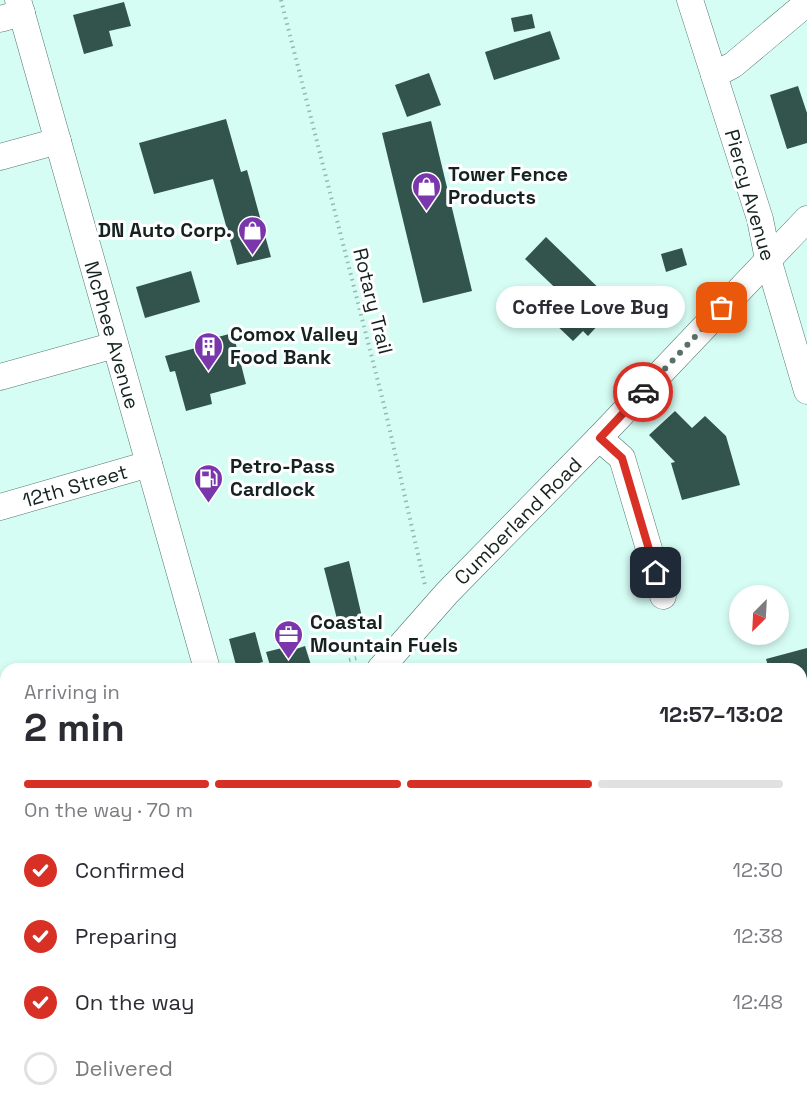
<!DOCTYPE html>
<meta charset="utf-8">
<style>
:root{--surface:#fff;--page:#f7f7f7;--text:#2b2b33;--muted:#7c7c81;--line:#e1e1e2;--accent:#d93025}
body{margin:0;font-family:"Space Grotesk",sans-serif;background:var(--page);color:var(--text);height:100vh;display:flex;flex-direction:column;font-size:22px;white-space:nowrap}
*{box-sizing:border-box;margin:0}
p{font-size:20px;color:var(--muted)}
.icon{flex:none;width:33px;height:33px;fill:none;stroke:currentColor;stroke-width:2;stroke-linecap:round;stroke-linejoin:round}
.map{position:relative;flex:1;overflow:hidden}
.side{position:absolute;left:0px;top:663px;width:807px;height:452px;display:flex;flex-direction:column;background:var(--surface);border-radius:18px 18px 0 0;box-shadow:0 3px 9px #0003}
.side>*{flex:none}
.needle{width:39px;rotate:204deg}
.controls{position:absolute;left:729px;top:585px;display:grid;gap:12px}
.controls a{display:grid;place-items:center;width:60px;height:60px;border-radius:50%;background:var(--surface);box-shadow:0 3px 9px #0003;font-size:30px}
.pin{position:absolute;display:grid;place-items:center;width:51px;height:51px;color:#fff;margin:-26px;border-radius:12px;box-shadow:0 3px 9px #0006}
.courier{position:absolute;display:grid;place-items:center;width:60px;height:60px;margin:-30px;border:4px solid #d93025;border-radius:50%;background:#fff;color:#222;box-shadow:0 2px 8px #0007}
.bubble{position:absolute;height:42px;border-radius:21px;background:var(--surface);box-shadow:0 3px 9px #0003;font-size:20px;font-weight:600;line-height:42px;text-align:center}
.headline em{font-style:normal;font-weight:600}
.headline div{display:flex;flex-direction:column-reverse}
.headline{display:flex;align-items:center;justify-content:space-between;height:102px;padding:0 24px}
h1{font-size:39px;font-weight:600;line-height:45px}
.bar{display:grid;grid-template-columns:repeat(4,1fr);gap:9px 6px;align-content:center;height:72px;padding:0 24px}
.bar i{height:8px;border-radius:4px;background:var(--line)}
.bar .current{background:var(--accent)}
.bar p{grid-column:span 4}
ol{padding:0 24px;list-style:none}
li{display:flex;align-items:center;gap:18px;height:66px}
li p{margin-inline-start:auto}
li .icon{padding:6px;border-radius:50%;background:var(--accent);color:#fff;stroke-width:4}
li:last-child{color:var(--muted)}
li i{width:33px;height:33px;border:3px solid var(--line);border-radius:50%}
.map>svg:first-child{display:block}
</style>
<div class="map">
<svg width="807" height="1114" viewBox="0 0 807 1114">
<rect width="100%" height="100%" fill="#d6fdf4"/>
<g fill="#32544d">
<polygon points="124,2 131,26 109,31 113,46 84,54 73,15"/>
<polygon points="532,14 535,28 514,32 511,18"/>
<polygon points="550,31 560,59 494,80 485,52"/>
<polygon points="429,73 441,105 407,117 395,85"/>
<polygon points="798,86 807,113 807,143 787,149 770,95"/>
<polygon points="226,119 241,172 247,170 271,257 237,265 213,179 154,194 139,143"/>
<polygon points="431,121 472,291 423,303 382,133"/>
<polygon points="546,237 611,300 595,316 601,322 588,336 583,331 573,341 553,322 571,303 525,259"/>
<polygon points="682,248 687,265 666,272 661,254"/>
<polygon points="191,271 200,302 145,318 136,287"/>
<polygon points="233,333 246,384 210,394 212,404 186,411 175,371 170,372 165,356 196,348 195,343"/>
<polygon points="675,411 692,428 705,416 726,436 740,485 682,500 671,463 675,462 649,435"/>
<polygon points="349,561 362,617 338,623 324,568"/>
<polygon points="255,632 263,662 237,669 229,639"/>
<polygon points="305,646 311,665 297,669 271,669 266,652 282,648 284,653"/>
<polygon points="807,648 807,678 801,679 801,669 769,669 766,659"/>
<polygon points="6,934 6,991 0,992 0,935"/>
<polygon points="161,1108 188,1108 189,1113 163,1114"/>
</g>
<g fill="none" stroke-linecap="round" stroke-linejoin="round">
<defs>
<g id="minor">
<polyline points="18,0 207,669"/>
<polyline points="690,0 760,219 768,259 807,391"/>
<polyline points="0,19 22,13"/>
<polyline points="714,75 733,65 807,3"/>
<polyline points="0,157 58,141"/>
<polyline points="0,377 115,345"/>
<polyline points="599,438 622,458 663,596"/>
<polyline points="0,507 149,464"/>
<polyline points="380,669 447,593 599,438 807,219"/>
<polyline points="801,695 805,694 807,702"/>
<polyline points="0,785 6,784"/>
<polyline points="801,813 807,816"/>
<polyline points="0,1007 6,1005"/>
<polyline points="0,1054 6,1052"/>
<polyline points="322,1108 323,1114"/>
<polyline points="14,1114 19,1108"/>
</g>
</defs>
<use href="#minor" stroke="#53766e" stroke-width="27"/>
<g stroke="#98b7b0" stroke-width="4" stroke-dasharray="1.5 4.5" stroke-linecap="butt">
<polyline points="281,0 385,409 425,585"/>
<polyline points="349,660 357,658"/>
<polyline points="540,1108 541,1114"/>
</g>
<use href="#minor" stroke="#fff" stroke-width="26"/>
</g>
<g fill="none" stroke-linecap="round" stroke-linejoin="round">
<polyline stroke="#596f6a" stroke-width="6" stroke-dasharray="0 10.8" points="643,392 722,308"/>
<polyline stroke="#d93025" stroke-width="8" points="643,392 600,438 622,458 656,573"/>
</g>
<defs>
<symbol id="shop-pin" viewBox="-11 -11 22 30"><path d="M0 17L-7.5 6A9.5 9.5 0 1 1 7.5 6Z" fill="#7a37ab" stroke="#fff"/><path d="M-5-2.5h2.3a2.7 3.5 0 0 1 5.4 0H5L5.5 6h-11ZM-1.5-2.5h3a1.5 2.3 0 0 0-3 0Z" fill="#fff"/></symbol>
<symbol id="building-pin" viewBox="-11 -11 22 30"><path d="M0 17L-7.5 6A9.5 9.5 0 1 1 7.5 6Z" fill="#7a37ab" stroke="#fff"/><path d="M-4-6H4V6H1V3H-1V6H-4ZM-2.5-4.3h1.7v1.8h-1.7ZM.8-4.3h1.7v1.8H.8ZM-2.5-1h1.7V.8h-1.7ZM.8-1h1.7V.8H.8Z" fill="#fff"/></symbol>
<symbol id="fuel-pin" viewBox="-11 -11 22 30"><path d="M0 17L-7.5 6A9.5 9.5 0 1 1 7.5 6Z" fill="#7a37ab" stroke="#fff"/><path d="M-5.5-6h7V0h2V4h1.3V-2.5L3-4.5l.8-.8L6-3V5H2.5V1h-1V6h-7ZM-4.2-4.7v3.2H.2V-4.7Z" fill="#fff"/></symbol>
<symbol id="office-pin" viewBox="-11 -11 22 30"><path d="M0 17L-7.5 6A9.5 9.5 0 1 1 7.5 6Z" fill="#7a37ab" stroke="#fff"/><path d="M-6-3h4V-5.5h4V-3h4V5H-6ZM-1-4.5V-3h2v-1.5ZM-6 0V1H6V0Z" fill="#fff"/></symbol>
</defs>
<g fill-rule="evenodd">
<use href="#shop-pin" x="410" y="170" width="33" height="45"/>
<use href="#shop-pin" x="236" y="214" width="33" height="45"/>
<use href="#building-pin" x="192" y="330" width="33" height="45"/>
<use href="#fuel-pin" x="192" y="462" width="33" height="45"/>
<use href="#office-pin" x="272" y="618" width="33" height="45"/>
</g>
<g text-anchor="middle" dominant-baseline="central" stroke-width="6" stroke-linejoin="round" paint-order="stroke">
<g font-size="20" font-weight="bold" fill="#152320" stroke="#fff" text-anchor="start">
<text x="448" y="174">Tower Fence<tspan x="448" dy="23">Products</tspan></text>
<text x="232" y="230" text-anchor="end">DN Auto Corp.</text>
<text x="230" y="334">Comox Valley<tspan x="230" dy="23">Food Bank</tspan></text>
<text x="230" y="466">Petro-Pass<tspan x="230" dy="23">Cardlock</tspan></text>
<text x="310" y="622">Coastal<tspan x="310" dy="23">Mountain Fuels</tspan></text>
</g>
<g font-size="20" fill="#152320" stroke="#fff">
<text transform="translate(750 195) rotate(74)">Piercy Avenue</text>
<text transform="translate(373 301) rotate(76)">Rotary Trail</text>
<text transform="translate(112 335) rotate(74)">McPhee Avenue</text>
<text transform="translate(75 486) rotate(-16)">12th Street</text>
<text transform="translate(518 521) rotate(-45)">Cumberland Road</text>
</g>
</g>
</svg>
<div class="controls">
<a><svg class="needle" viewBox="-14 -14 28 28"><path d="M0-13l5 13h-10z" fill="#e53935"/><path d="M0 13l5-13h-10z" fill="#7c7c81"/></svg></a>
</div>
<div class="pin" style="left:722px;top:308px;background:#ea580c"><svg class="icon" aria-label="bag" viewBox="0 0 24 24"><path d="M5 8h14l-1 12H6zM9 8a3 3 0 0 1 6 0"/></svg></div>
<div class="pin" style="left:656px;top:573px;background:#1f2937"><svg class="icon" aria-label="home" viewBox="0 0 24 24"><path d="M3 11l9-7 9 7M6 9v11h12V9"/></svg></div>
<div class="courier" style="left:643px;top:392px"><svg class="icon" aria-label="car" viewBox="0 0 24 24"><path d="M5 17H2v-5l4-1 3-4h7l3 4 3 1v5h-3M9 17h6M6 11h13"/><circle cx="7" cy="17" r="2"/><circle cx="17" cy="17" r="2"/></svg></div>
<div class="bubble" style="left:496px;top:286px;width:189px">Coffee Love Bug</div>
<section class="side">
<div class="headline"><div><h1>2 min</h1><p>Arriving in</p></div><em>12:57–13:02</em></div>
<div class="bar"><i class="current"></i><i class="current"></i><i class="current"></i><i></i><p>On the way · 70 m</p></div>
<ol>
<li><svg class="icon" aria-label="check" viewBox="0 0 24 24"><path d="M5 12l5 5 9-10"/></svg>Confirmed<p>12:30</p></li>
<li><svg class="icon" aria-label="check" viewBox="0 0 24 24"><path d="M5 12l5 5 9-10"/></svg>Preparing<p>12:38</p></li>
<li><svg class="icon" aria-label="check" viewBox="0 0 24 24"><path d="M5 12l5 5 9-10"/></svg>On the way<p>12:48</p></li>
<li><i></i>Delivered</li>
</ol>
</section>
</div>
